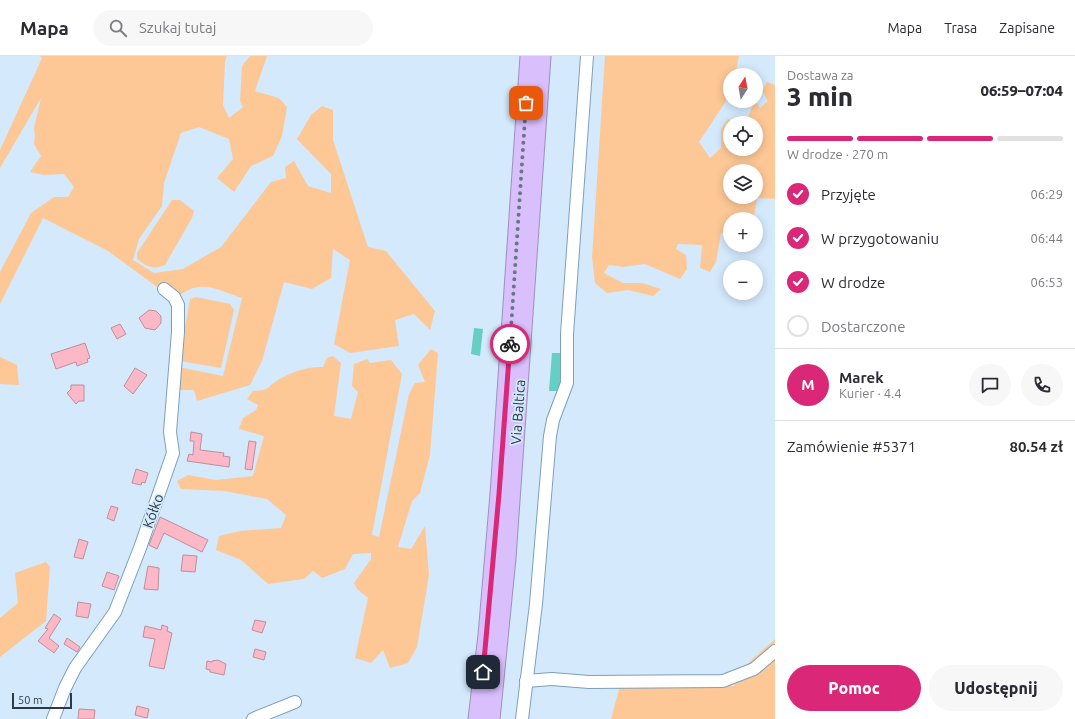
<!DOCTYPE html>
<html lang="pl">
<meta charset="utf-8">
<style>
:root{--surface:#fff;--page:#f7f7f7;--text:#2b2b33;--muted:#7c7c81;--line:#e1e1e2;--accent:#db2777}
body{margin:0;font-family:Ubuntu,sans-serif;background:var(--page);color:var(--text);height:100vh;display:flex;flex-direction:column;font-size:15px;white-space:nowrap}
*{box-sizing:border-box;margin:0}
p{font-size:13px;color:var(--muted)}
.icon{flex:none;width:22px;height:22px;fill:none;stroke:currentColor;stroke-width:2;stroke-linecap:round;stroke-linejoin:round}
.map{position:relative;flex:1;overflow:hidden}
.side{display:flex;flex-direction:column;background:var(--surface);width:300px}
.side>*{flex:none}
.needle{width:26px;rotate:11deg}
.buttons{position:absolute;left:723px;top:12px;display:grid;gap:8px}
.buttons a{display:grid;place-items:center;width:40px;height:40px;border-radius:50%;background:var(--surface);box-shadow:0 2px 10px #0003;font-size:20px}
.scale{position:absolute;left:12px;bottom:10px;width:60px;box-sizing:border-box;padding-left:4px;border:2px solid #2b3a46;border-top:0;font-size:11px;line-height:14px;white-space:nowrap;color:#2b3a46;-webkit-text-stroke:3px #d4e9fc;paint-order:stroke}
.pin{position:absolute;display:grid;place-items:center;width:34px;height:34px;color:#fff;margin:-17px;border-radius:8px;box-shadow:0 2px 6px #0006}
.courier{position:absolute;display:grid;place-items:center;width:40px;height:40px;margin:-20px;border:3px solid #db2777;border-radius:50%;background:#fff;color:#222;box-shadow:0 1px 5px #0007}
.head em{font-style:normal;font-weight:800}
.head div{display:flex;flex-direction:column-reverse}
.head{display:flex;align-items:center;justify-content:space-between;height:68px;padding:0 12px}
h1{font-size:26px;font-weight:800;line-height:30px}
.bar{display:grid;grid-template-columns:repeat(4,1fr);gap:6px 4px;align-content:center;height:48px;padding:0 12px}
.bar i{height:5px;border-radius:3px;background:var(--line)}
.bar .current{background:var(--accent)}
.bar p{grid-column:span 4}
.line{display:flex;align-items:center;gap:10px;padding:0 12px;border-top:1px solid var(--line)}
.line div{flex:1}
.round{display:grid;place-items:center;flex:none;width:42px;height:42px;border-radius:21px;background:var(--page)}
ol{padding:0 12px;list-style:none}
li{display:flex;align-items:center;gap:12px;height:44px}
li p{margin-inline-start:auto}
li .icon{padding:4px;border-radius:50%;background:var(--accent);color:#fff;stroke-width:4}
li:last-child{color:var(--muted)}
li i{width:22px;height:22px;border:2px solid var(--line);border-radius:50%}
.primary-button{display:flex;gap:8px;margin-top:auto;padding:8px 12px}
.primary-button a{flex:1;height:46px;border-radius:24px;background:var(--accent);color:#fff;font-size:16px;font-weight:800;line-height:46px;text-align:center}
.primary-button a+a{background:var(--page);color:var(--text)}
header{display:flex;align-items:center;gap:24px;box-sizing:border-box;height:56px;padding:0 20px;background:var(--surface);border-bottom:1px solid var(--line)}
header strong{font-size:19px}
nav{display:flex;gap:22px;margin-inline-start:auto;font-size:14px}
.search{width:280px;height:36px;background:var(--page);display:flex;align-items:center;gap:10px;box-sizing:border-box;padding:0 14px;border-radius:22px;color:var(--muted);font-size:15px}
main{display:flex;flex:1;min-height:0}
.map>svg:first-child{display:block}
</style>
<header>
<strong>Mapa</strong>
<div class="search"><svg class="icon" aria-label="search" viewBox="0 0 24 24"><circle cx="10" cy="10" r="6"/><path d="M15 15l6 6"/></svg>Szukaj tutaj</div>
<nav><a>Mapa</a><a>Trasa</a><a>Zapisane</a></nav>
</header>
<main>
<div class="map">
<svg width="775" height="663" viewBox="0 0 775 663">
<rect width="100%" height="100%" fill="#d4e9fc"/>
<g fill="#fdc896" fill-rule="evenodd">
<path d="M 40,0 L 227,0 L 225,6 L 223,49 L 229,62 L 243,51 L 240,45 L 242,10 L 250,0 L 267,0 L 255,35 L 279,42 L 287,51 L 282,80 L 273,100 L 251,110 L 234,136 L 217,122 L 233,103 L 229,83 L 199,71 L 181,77 L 164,127 L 162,150 L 139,183 L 133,204 L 154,217 L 183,213 L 221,191 L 271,126 L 286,122 L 285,111 L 294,105 L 308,130 L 331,137 L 331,118 L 297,83 L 311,59 L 322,50 L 333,54 L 333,84 L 368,191 L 386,195 L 435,255 L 430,274 L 414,258 L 395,264 L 399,290 L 350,297 L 334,288 L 350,204 L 333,193 L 331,222 L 312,233 L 284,226 L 262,305 L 250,329 L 197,345 L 194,334 L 179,334 L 178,311 L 223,320 L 242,242 C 215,233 198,221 175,244 L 108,195 L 43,162 L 0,248 L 0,216 L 31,157 L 54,141 L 68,141 L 74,131 L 64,118 L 44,119 L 30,116 L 41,100 L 34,88 L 35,81 L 34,72 L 41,42 L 0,112 L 0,94 L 42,2 Z"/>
<path d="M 605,0 L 739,0 L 735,19 L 730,19 L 730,39 L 699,86 L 710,102 L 721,92 L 721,73 L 728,63 L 736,67 L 730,67 L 730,93 L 756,93 L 756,67 L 739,67 L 748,62 L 754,45 L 756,45 L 760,52 L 768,45 L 762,35 L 767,26 L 775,29 L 775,143 L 757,142 L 754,160 L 751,163 L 730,163 L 730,175 L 721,177 L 716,206 L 710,216 L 700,212 L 702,189 L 678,188 L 676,193 L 686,199 L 687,213 L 680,223 L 645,208 L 623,211 L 609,209 L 604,217 L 623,227 L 642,227 L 661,233 L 653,240 L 628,234 L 607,237 L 595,227 L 592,201 ZM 730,115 L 756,115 L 756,141 L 730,141 Z"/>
<path d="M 172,144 L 180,144 L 194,155 L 192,162 L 165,209 C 154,214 145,211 137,202 L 137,197 Z"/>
<polygon points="196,241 230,248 234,254 221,312 179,305 190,243"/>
<path d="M 431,293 L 438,297 L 430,399 L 420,437 L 412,445 L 398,491 L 411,493 L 425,470 L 429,519 L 417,591 L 408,607 L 390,612 L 383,594 L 371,607 L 355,602 L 368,542 L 357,533 L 354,527 L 371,503 L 371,497 L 353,498 L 345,513 L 322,522 L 313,515 L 304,523 L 268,528 L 241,504 L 216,494 L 219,480 L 240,475 L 281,472 L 286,459 L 267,443 L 224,435 L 181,433 L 177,425 L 188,419 L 216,424 L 253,420 L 264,380 L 239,373 L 243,362 L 256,354 L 258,349 L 247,343 L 253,335 C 272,334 265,332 278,324 C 291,316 308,310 323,311 L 327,302 L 333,300 L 341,307 L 334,360 L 351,363 L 358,336 L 352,330 L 354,308 L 367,303 L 370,307 L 391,304 L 402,318 L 372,479 L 379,481 L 409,338 L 415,327 L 425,326 L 418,309 Z"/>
<polygon points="0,301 17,309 19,329 0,328"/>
<polygon points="46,506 50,511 46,565 0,601 0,562 18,547 15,517"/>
<polygon points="775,583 775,663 611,663 620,630 734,630 738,616"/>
</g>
<g fill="#64cfc2">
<polygon points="474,272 483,273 480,300 471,298"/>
<polygon points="552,297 562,297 560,335 549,335"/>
</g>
<g fill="#fcb8c7" stroke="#bd8f98">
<polygon points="149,254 156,255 161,260 161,267 155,274 145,272 139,262"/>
<polygon points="120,268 126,278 117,283 111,272"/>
<polygon points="85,287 90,302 87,303 88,306 77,310 76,306 56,313 51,298"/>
<polygon points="135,312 147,319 133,338 124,330"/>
<polygon points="71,329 84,329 84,345 79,345 76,348 67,337 71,333"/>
<polygon points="191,376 202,378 200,394 224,397 223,400 230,401 229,411 187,405 189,398 193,399 194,385 190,385"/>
<polygon points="249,385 256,386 252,414 245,413"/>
<polygon points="136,413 148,417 145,427 142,426 141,429 132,427"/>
<polygon points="111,450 118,452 114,465 107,462"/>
<polygon points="160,461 208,484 202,496 164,477 157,493 149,489"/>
<polygon points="79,483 88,486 83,503 74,501"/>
<polygon points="183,499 197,500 195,516 181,515"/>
<polygon points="148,510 159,512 158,534 144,533"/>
<polygon points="107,516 119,520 114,534 102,530"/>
<polygon points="78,546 91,548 88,562 76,560"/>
<polygon points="54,558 61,563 49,582 59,590 54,597 38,585 48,573 45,572"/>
<polygon points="255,564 266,566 262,577 252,574"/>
<polygon points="162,569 168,571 167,575 172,577 164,613 149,610 155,583 143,581 145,570 161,574"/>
<polygon points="67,582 80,591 77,596 64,588"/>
<polygon points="255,593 266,596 264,604 253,601"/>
<polygon points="218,604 226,608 224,619 210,616 210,614 206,613 207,605 212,606 212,605"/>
<polygon points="137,650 149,653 147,662 135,659"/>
<polygon points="79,653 95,654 94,663 78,663"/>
</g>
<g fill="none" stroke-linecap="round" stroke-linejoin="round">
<defs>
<g id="minor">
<polyline points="526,625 552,623 589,626 723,625 754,613 775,595"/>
<polyline points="53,663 65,632 75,612 115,556 140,492 173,397 170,376 178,276 178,249 174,241 164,233"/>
<polyline points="253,663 295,646"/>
<polyline points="522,663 536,548 550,380 553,364 567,327 567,278 587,0"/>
</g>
<g id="highway">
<polyline points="477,663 487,579 499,438 529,0"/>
<polyline points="491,663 507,502 542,0"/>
</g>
</defs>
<use href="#minor" stroke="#7c9fbc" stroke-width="14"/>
<use href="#highway" stroke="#9d90bd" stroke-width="19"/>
<use href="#minor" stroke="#fff" stroke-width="12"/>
<use href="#highway" stroke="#dabffd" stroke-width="17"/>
</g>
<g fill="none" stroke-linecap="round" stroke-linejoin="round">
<polyline stroke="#667786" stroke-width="4" stroke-dasharray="0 7.2" points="510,288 526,47"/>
<polyline stroke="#db2777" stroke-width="5" points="483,616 499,438 510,288"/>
</g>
<g text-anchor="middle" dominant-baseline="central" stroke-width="3.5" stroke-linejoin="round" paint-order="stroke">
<g font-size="14" fill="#2b3a46" stroke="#d4e9fc">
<text transform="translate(518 356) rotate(-86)">Via Baltica</text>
<text transform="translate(153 455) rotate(-70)">Kółko</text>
</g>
</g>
</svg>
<div class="buttons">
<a><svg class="needle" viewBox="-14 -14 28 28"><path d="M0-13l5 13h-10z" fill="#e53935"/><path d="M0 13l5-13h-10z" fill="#7c7c81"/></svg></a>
<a><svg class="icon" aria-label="locate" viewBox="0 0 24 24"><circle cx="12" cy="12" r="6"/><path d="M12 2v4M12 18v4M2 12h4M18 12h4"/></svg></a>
<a><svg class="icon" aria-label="layers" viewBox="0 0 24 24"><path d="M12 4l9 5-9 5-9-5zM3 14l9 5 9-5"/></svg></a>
<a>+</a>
<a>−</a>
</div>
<div class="scale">50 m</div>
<div class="pin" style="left:526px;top:47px;background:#ea580c"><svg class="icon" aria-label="bag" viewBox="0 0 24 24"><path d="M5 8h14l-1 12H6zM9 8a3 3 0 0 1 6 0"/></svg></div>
<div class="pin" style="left:483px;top:616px;background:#1f2937"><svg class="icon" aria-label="home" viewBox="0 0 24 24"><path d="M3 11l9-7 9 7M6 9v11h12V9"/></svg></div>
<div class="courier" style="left:510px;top:288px"><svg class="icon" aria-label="bike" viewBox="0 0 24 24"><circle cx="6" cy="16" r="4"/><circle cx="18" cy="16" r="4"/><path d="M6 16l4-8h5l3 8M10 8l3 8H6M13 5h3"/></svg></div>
</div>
<section class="side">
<div class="head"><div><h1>3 min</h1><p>Dostawa za</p></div><em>06:59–07:04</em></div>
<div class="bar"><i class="current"></i><i class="current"></i><i class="current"></i><i></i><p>W drodze · 270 m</p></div>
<ol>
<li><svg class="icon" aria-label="check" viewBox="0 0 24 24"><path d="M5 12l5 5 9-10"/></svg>Przyjęte<p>06:29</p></li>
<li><svg class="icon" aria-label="check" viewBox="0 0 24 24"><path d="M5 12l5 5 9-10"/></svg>W przygotowaniu<p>06:44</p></li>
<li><svg class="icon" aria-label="check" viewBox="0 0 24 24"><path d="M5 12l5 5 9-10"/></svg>W drodze<p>06:53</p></li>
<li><i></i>Dostarczone</li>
</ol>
<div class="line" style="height:72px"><b class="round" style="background:var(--accent);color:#fff">M</b><div><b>Marek</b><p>Kurier · 4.4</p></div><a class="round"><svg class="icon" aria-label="chat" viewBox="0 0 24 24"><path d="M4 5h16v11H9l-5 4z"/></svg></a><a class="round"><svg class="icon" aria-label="phone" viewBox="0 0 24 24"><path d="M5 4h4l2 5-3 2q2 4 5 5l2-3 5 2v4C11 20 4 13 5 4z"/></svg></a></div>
<div class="line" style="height:52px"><div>Zamówienie #5371</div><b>80.54 zł</b></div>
<div class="primary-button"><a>Pomoc</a><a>Udostępnij</a></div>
</section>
</main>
